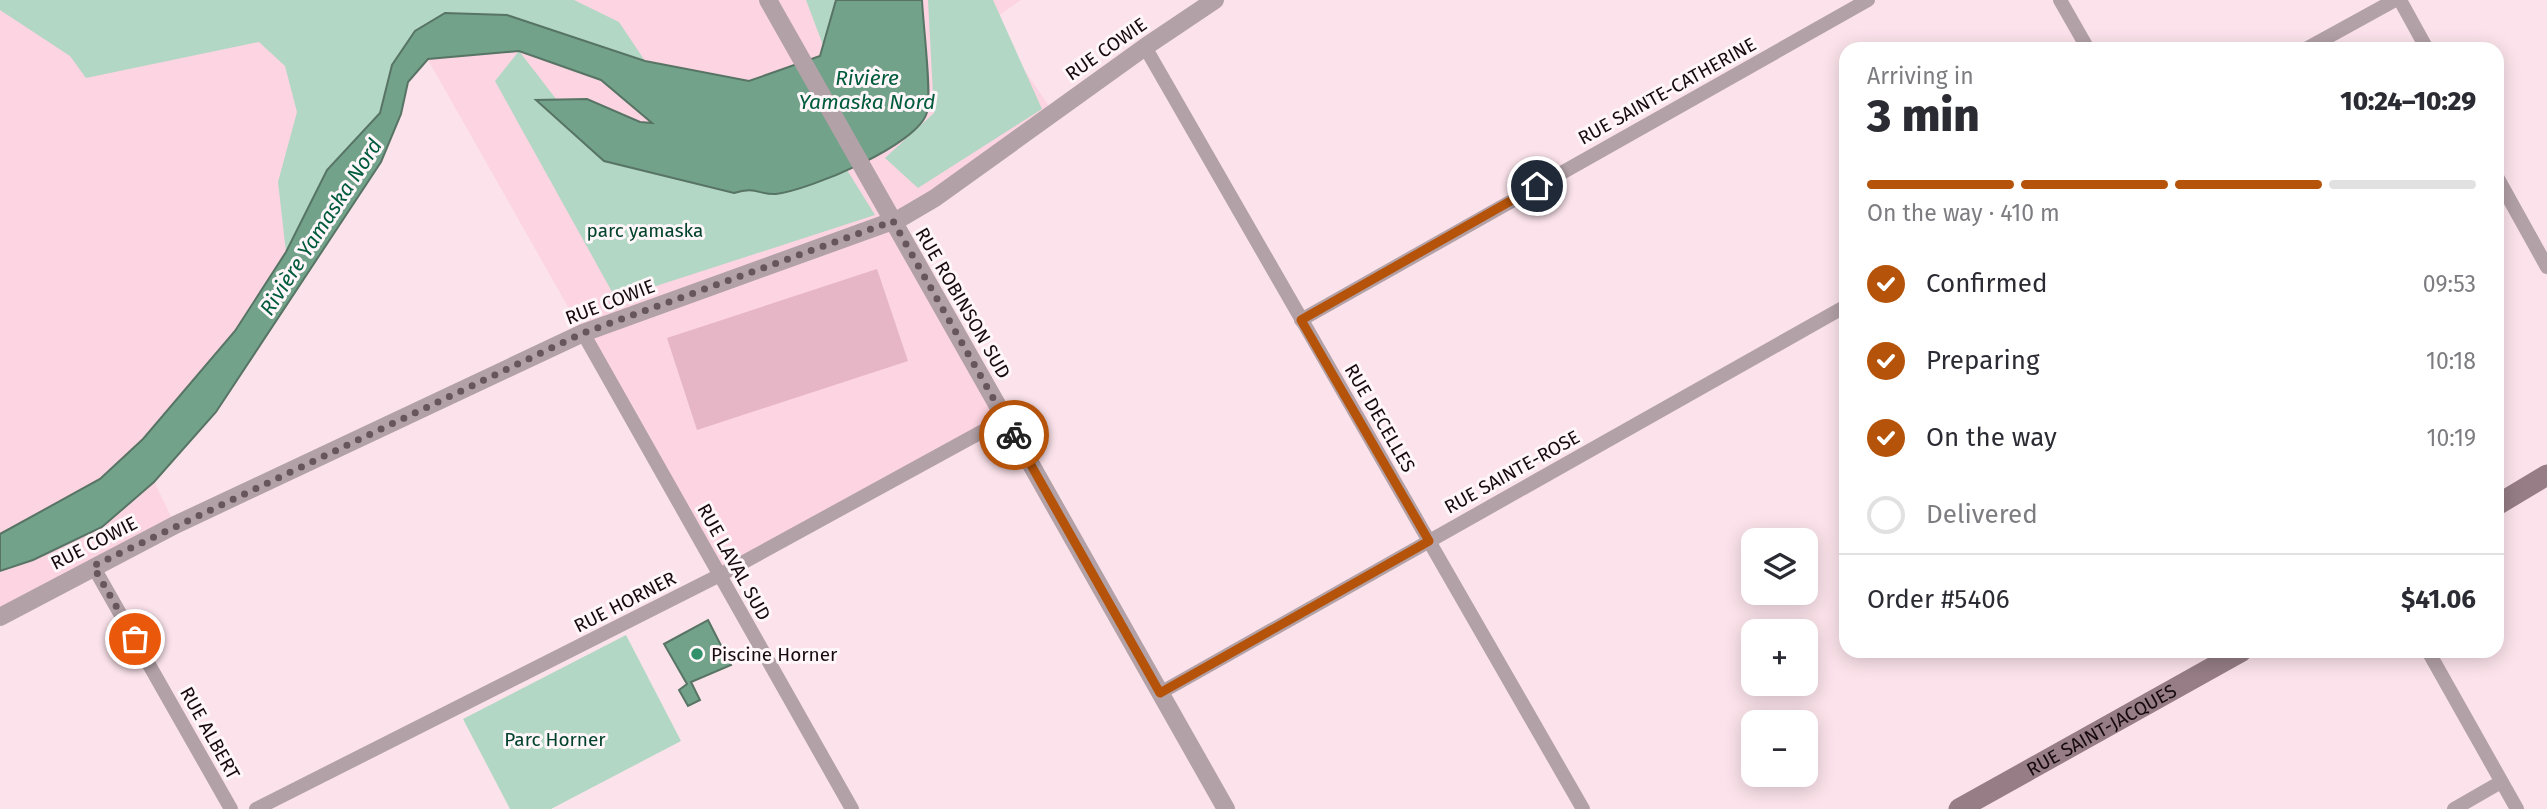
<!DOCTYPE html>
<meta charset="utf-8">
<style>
:root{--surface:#fff;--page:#f7f7f7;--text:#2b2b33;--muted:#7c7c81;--line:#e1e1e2;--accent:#b45309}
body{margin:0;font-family:"Fira Sans",sans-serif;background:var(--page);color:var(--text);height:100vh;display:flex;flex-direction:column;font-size:26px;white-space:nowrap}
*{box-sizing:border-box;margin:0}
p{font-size:23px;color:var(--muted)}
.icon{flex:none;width:38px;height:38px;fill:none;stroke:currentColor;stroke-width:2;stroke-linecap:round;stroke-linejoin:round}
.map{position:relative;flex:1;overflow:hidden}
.panel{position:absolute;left:1839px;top:42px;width:665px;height:616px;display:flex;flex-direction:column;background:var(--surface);border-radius:21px;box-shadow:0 4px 18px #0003}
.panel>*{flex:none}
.tools{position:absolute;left:1741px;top:528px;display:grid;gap:14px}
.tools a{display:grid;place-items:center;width:77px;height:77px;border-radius:14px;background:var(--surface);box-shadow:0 4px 18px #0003;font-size:35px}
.pin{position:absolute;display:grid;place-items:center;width:60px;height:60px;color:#fff;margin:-30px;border:4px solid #fff;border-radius:50%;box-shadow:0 2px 7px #0007}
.courier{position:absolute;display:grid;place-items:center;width:70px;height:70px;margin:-35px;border:5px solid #b45309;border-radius:50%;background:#fff;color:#222;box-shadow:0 2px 9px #0007}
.overview em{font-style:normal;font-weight:800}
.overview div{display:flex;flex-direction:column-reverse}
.overview{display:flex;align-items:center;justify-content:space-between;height:119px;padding:0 28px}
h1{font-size:46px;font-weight:800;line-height:52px}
.bar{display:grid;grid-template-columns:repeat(4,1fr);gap:10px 7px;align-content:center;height:84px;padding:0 28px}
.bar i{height:9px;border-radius:5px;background:var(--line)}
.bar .current{background:var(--accent)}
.bar p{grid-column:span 4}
.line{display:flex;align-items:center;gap:18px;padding:0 28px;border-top:2px solid var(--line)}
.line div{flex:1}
ol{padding:0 28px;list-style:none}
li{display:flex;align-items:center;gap:21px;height:77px}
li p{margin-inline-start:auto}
li .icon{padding:7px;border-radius:50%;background:var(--accent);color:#fff;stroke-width:4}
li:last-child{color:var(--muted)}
li i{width:38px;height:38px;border:4px solid var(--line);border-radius:50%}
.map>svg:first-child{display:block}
</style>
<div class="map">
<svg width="2547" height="809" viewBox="0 0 2547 809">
<rect width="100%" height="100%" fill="#fce3eb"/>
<polygon fill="#fcd4e2" points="0,0 1021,0 991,21 1053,112 893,221 1005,419 720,575 428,60 408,82 401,114 381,162 216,412 154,481 175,525 0,618"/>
<g fill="#b2d7c4">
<polygon points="0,0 574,0 619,22 645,61 507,15 445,13 415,31 392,65 380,113 327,170 286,252 278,182 297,112 285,66 259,42 86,78 70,56 0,10"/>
<polygon points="806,0 836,0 823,45"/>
<polygon points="928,0 993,0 1042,109 918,188 885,158 934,113"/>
<polygon points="519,51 604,161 734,193 847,170 875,215 616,299 495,81"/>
<polygon points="626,635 681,741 551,809 510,809 463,719"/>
</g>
<g fill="#73a28a" stroke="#577465" stroke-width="2">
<path d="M 836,0 L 922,0 C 923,23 932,95 927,112 C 919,145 809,190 776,194 C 759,195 756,186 734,193 L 604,161 L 536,100 L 587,99 L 640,122 L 652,123 L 601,80 L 519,51 L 428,59 L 408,82 L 401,114 L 381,162 L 216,412 L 154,482 L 102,527 L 33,560 L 0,571 L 0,534 L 100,479 L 143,439 L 235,331 L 286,252 L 327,170 L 380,113 L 392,65 L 415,31 L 445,13 L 507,15 L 645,61 L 749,81 L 820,56 Z"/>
<polygon points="708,620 731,665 691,682 700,700 688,706 679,690 687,684 664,644"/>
</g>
<polygon fill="#e6b5c6" points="877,269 908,361 697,430 667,338"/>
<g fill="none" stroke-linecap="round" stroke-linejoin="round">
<g stroke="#b2a1a7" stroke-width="14">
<polyline points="2060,0 2088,49"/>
<polyline points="2400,0 2427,49"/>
<polyline points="1145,47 1583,809"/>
<polyline points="2306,49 2395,0"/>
<polyline points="2497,177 2547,267"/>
<polyline points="1301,320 1868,0"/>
<polyline points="583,333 852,809"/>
<polyline points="93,566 231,809"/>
<polyline points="2428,651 2517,809"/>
<polyline points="1160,693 1846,306"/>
<polyline points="256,809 720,575 1005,419"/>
<polyline points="2454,809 2501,782"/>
</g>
<g stroke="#b2a1a7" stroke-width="18">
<polyline points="768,0 1226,809"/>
<polyline points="0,617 175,525 583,333 901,218 935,198 1145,47 1215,0"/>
</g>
<g stroke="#967d86" stroke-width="21">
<polyline points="2497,505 2547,475"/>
<path id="s1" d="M 1959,809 L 2242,651"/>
</g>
</g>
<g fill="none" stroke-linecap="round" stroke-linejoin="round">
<polyline stroke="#67565c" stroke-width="7" stroke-dasharray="0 12.6" points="135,639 93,566 583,333 893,221 1014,435"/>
<polyline stroke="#b45309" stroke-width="9" points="1014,435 1160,693 1429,541 1301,320 1537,186"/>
</g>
<circle fill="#31916b" stroke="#fef6f8" stroke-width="2.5" cx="697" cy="654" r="7"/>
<g text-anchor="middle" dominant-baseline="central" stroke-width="6" stroke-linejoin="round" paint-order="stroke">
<g font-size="19" fill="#170a0f" stroke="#fef6f8">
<text transform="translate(1106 49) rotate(-35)">RUE COWIE</text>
<text transform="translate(1667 91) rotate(-29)">RUE SAINTE-CATHERINE</text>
<text transform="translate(610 302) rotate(-21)">RUE COWIE</text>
<text transform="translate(963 303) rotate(60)">RUE ROBINSON SUD</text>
<text transform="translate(1380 418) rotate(60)">RUE DECELLES</text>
<text transform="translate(1512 472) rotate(-29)">RUE SAINTE-ROSE</text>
<text transform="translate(94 543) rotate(-27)">RUE COWIE</text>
<text transform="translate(734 562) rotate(61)">RUE LAVAL SUD</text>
<text transform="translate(625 602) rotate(-27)">RUE HORNER</text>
<text stroke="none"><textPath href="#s1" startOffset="163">RUE SAINT-JACQUES</textPath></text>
<text transform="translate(210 733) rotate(61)">RUE ALBERT</text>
</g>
<g font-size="19" fill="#00422b" stroke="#fef6f8">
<text x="645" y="230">parc yamaska</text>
<text x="555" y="739">Parc Horner</text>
</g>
<g font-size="19" fill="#170a0f" stroke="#fef6f8" text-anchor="start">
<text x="711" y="654">Piscine Horner</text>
</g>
<g font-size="21" font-style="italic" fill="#005b3d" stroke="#fef6f8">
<text x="867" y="78">Rivière<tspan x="867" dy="24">Yamaska Nord</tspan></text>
<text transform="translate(321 227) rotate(-57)">Rivière Yamaska Nord</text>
</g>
</g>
</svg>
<div class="tools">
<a><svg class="icon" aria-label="layers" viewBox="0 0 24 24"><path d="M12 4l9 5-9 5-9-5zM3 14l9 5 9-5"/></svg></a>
<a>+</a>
<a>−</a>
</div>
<div class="pin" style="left:135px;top:639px;background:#ea580c"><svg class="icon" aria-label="bag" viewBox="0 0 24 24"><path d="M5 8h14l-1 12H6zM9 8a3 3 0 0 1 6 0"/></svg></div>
<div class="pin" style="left:1537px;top:186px;background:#1f2937"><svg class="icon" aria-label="home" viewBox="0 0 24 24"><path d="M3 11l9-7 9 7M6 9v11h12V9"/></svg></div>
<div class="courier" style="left:1014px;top:435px"><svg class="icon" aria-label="bike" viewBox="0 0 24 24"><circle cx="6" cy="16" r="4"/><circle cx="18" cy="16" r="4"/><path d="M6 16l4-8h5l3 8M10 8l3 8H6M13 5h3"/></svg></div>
<section class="panel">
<div class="overview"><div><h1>3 min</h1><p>Arriving in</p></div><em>10:24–10:29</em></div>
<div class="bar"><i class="current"></i><i class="current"></i><i class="current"></i><i></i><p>On the way · 410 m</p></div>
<ol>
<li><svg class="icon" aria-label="check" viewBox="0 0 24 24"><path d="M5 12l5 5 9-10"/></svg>Confirmed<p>09:53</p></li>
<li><svg class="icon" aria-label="check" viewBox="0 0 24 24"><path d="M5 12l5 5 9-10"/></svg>Preparing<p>10:18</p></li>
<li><svg class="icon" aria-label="check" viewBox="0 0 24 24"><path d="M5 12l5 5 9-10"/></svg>On the way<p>10:19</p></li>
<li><i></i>Delivered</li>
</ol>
<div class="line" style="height:91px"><div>Order #5406</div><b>$41.06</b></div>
</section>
</div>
